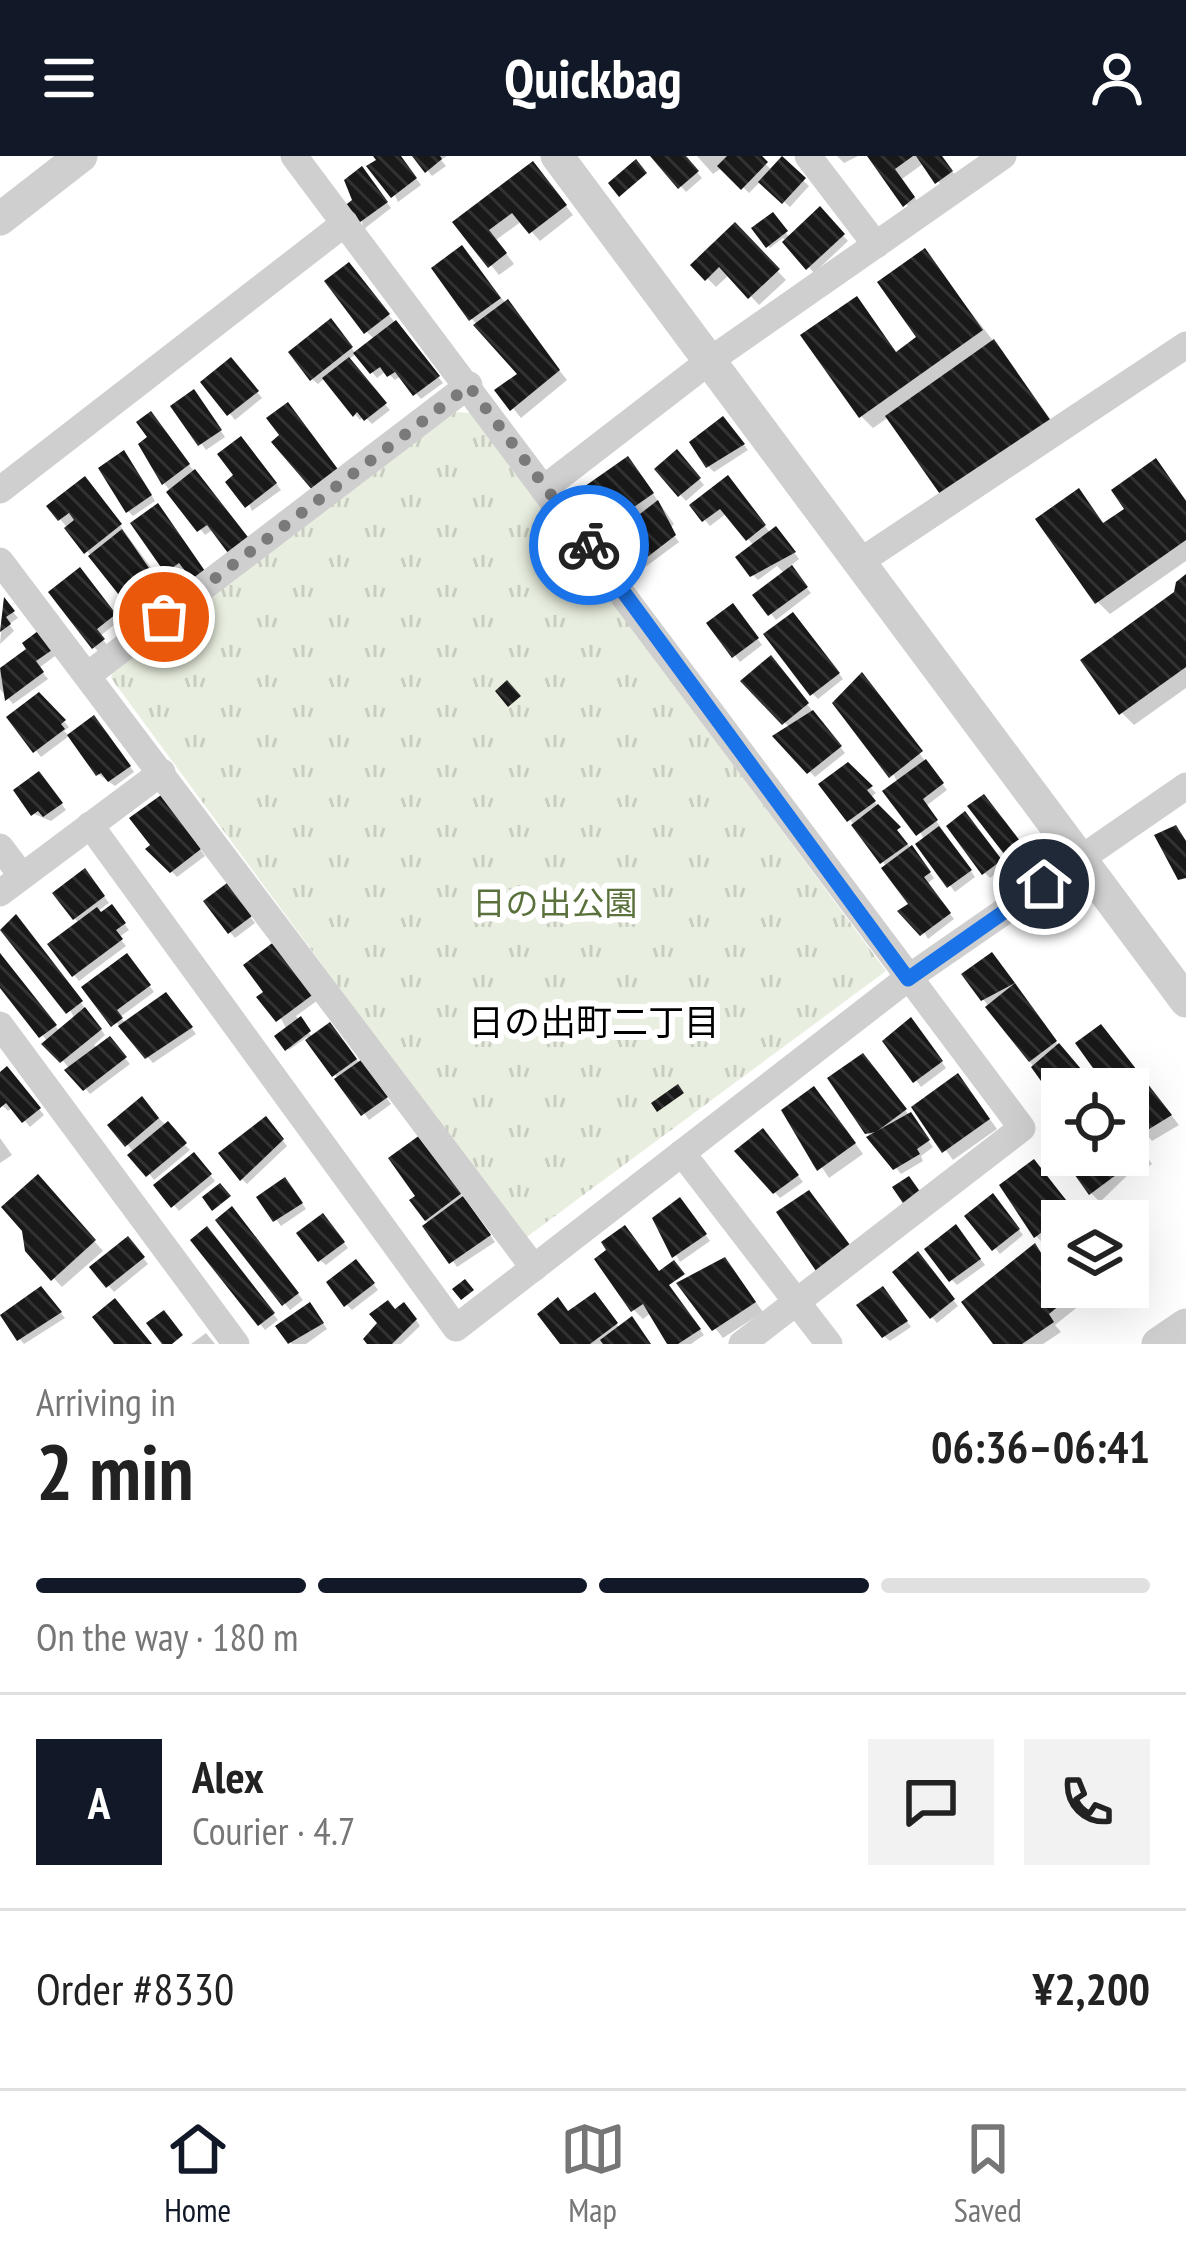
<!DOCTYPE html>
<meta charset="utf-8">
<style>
:root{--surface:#fff;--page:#f2f2f2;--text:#222;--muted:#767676;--line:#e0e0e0;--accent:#111827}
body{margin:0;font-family:"PT Sans Narrow","Noto Sans JP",sans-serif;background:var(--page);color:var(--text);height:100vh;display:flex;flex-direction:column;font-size:45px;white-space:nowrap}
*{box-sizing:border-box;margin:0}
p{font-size:39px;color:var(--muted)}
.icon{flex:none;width:66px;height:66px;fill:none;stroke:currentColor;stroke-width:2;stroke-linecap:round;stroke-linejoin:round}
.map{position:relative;height:1188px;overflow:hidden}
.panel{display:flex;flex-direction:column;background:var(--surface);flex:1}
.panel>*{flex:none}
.buttons{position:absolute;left:1041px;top:912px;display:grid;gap:24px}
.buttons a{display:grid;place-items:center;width:108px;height:108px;border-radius:0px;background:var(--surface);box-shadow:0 12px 48px #0002;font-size:60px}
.pin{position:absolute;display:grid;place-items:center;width:102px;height:102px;color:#fff;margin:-51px;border:6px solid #fff;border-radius:50%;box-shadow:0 3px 12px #0007}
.courier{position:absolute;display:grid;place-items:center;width:120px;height:120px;margin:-60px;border:9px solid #1a73e8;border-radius:50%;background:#fff;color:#222;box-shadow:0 3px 15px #0007}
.head em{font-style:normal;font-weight:600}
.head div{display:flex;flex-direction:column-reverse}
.head{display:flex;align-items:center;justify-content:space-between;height:204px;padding:0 36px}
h1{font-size:78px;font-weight:600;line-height:90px}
.bar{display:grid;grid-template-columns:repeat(4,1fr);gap:18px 12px;align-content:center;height:144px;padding:0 36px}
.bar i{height:15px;border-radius:9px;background:var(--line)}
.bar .selected{background:var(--accent)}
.bar p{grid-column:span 4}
.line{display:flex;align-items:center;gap:30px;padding:0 36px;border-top:3px solid var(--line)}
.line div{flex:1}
.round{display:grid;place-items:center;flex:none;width:126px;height:126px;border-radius:0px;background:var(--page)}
header{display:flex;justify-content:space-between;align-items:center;height:156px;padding:0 36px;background:var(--accent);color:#fff;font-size:54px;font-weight:600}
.tabs{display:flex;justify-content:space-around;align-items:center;height:168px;border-top:3px solid var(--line);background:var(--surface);font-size:33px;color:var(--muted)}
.tabs a{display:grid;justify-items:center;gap:6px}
.tabs .selected{color:var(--accent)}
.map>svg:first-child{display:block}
</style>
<header><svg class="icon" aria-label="menu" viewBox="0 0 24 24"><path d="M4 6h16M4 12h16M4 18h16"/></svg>Quickbag<svg class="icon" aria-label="person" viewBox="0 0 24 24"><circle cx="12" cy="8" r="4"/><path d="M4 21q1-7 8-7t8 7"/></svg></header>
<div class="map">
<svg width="1186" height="1188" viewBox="0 0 1186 1188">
<defs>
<pattern id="park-tufts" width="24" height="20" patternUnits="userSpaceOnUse" patternTransform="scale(3)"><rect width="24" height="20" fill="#e9efe0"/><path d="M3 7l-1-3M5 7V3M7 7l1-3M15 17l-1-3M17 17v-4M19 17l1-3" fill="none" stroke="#c8cdc1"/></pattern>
<pattern id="building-back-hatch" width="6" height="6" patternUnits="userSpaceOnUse" patternTransform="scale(3)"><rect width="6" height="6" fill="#191919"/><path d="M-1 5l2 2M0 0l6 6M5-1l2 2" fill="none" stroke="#323232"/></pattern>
</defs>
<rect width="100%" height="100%" fill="#fff"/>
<polygon fill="url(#park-tufts)" points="456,256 473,257 886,815 524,1083 111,522 115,509"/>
<g fill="#0003">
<polygon points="377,0 399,0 421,29 398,46"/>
<polygon points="416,0 447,0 441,4 446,10 432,20"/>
<polygon points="654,0 683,0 702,22 686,36"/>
<polygon points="697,0 757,0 773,15 782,5 809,30 790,51 761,25 749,37 723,11 713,18"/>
<polygon points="837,0 858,0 844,7"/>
<polygon points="870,0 941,0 959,25 946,35 924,7 902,23 922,52 914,58"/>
<polygon points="541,18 573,59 540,85 522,65 496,84 514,108 499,119 457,67"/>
<polygon points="367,20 391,52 364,73 356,45"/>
<polygon points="820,55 848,85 814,117 783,82 770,92 755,73 773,60 790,82"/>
<polygon points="735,70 786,124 759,149 730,118 716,131 694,109"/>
<polygon points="924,96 1005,200 1061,278 889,261 873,272 861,260 856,144 898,198 921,182"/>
<polygon points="467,99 567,224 521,262 499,235 521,219 472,163"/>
<polygon points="354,115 443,227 421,243 401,220 395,224 386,215 377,222 372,216 375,184 367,176"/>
<polygon points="336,172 356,198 348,204 390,254 372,268 364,260 360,264 325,222 318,228 312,223"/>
<polygon points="236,210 262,242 235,264 204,226"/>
<polygon points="199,243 225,281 206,294 174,250"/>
<polygon points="156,264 193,314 214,373 205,379 164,327 151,281"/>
<polygon points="729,269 748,294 714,316 708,310"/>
<polygon points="246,289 281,334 252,355 237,320"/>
<polygon points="677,297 704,329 686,345 658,314"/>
<polygon points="129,303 155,345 133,360 128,355"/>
<polygon points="1156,306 1186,344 1186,405 1110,458 1098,446 1078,336 1105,369 1128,353"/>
<polygon points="633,309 674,368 669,373 679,386 644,412 639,407 634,360 611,376 606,370"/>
<polygon points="733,328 771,378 781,379 799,403 789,411 811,437 776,464 757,440 785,418 777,410 758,424 753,419 754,390 727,357 710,370 693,350"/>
<polygon points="90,329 161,425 157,428 164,454 147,434 131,447 60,363"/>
<polygon points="158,351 186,411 172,421 167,415"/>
<polygon points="85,421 119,465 100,480 108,490 99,496 94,491"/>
<polygon points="1186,422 1186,532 1134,569 1122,557"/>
<polygon points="4,445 18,462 9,468 14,475 0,488"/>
<polygon points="738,456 762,489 740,506 710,467"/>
<polygon points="799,465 843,523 818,543 813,538"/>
<polygon points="43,485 55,500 39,512 48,523 13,548 0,533 0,515"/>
<polygon points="776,508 845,597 815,621 777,581 790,572 744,525"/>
<polygon points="861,520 947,634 926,650 975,721 955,736 919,688 924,684 898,627 847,532"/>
<polygon points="40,540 69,571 64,575 69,580 41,601 10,562"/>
<polygon points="100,568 134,616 115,630 98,618"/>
<polygon points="848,610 876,637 871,641 934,722 927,728 954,763 928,783 887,711 823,629"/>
<polygon points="44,624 66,654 51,665 34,658"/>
<polygon points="989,647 1030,701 1018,710 1013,705"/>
<polygon points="166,648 205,700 177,721 150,693"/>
<polygon points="970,664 1005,711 990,722 985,717"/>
<polygon points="90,722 109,747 91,760 117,758 129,774 119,781 126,790 79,825 74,819 79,767 75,763"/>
<polygon points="232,736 255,767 235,782 230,776"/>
<polygon points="21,767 105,879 94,889 97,893 109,884 130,908 90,938 0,827 0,799 60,876 75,863"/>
<polygon points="275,789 318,844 296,860 313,882 335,875 391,948 369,964 307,881 289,894 278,880 287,874 267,836"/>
<polygon points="997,805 1064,897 1095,933 1062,933 1062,947 1048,930 983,843"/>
<polygon points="132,806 154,836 120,861 126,868 171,845 196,878 153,907 85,832"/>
<polygon points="916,871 946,912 921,931 887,886"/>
<polygon points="1109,881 1179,969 1152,985 1128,955 1128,933 1112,933"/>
<polygon points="872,910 933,991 921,1000 923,1005 901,1018 867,976"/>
<polygon points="0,920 12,920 44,959 30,971 13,951 8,955 0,947"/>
<polygon points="966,930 997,973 953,1004 915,952"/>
<polygon points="823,943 863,998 829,1022 785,955"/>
<polygon points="147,950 190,994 154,1024 127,988"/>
<polygon points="271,969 287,990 247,1028 242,1023"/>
<polygon points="1128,974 1152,1008 1142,1015 1137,1010 1100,1046 1091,1037 1084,999 1128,999"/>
<polygon points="768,981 803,1026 780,1042 738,995"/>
<polygon points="0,982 12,999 0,1007"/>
<polygon points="425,988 495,1086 457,1111 413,1045 419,1040"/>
<polygon points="194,1000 215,1025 179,1055 157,1030"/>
<polygon points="1039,1013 1085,1065 1062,1065 1062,1084 1056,1075 1042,1086 1036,1080"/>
<polygon points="46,1031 103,1095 62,1131 28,1094"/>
<polygon points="290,1031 306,1053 281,1070 260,1042"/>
<polygon points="998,1047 1023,1079 1000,1098 969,1060"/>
<polygon points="685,1050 710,1085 680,1106 656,1062"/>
<polygon points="237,1060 303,1144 290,1154 219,1064"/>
<polygon points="328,1066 348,1092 326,1109 320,1104"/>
<polygon points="961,1077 985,1109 957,1129 952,1124"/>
<polygon points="212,1080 278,1164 265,1174 260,1168"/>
<polygon points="133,1089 148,1108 114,1136 93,1111"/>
<polygon points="1035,1091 1080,1149 1055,1169 1061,1176 1043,1188 997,1188"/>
<polygon points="598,1104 666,1127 704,1179 691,1188 671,1188 652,1156 643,1163 634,1154"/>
<polygon points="923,1105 958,1150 937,1167 932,1161"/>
<polygon points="361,1112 378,1134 352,1154 347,1149"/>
<polygon points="733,1114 763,1156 723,1182 679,1126"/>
<polygon points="41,1134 65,1162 24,1188 1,1161"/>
<polygon points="888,1139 911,1171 890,1185 884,1180"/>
<polygon points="600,1145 620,1173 650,1188 563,1188 569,1158"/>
<polygon points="315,1155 327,1173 306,1188 292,1188 279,1170"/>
<polygon points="410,1155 420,1170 401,1188 371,1188 396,1157"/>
<polygon points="206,1177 215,1188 191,1188"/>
</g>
<g fill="url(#building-back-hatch)">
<polygon points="373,0 401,0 417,22 391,42 366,10 376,4"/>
<polygon points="412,0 440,0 442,3 425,17"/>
<polygon points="650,0 686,0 699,15 678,33"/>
<polygon points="727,0 762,0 768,6 741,34 717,10"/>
<polygon points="782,0 806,22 782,48 758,26"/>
<polygon points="867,0 913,0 895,13 915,41 903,51"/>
<polygon points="916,0 942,0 953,15 935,28"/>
<polygon points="636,3 647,17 619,41 608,27"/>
<polygon points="533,5 567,49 529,78 512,57 489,74 507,97 488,112 452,66"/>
<polygon points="362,10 388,46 356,69 343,51 352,44 344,24"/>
<polygon points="820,50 845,78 806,114 782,86"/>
<polygon points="773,56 788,75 766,92 751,72"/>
<polygon points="735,66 780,113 748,143 719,111 705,125 690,109"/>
<polygon points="462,89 501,142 469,165 431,112"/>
<polygon points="925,92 983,174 859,262 800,179 857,140 896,196 916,181 877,126"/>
<polygon points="349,106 390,158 364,178 324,125"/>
<polygon points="508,143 560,214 510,255 494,234 517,218 473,169"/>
<polygon points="331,162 353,191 310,225 288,196"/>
<polygon points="396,164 440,220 413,240 395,216 387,221 380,211 370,218 353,197"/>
<polygon points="994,183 1051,265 942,341 885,260"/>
<polygon points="231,201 259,235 227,260 200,226"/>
<polygon points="349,201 387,247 364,265 357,256 353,261 322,222"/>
<polygon points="194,233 222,274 198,290 170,250"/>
<polygon points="288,246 340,316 314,336 271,286 279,279 266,262"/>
<polygon points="151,255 190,308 162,329 138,288 147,281 136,266"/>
<polygon points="723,260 745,288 706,312 689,286"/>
<polygon points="241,280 277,327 245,352 225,326 233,319 217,298"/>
<polygon points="677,293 701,322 678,341 654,313"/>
<polygon points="124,294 152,339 126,357 98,312"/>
<polygon points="628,300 654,337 604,372 578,335"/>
<polygon points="1156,302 1186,345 1186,384 1095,448 1035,363 1079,332 1103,367 1124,353 1111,334"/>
<polygon points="195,313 251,385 231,401 207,369 197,376 166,336"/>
<polygon points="728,319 766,369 746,385 720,353 702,366 689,349"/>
<polygon points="85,320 122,368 84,398 64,372 74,364 69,357 58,365 46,350"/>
<polygon points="658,344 676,379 637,409 614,378"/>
<polygon points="158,347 205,415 192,424 179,407 165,417 130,367"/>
<polygon points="776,370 796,396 750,421 735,401"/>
<polygon points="122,373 169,441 156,450 140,430 123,444 88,400"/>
<polygon points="792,409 808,431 768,460 752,439"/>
<polygon points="80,411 116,458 97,473 105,483 92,493 48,436"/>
<polygon points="1186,418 1186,511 1119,559 1080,504 1174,436 1176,426"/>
<polygon points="4,441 15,455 6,461 11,468 0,476"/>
<polygon points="733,447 759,482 732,502 706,467"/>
<polygon points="793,456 840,517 810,540 763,478"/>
<polygon points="38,475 52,494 36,505 44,516 5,545 0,512 26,493 22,487"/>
<polygon points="771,499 809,547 782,569 740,525"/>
<polygon points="862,516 923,595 889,622 832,547"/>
<polygon points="507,524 521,540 508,551 495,535"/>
<polygon points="39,536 66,564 61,568 65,573 33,597 6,561"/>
<polygon points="813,554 842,590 807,618 772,580"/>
<polygon points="94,559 131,610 108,626 101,617 96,620 67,579"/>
<polygon points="926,603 944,627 923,643 938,664 916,680 882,635"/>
<polygon points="848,606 873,630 867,634 876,645 847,666 818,628"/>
<polygon points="39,615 63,647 43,661 38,655 31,660 13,634"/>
<polygon points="984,638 1027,694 1011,707 967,650"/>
<polygon points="161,639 201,693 170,717 145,693 150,689 129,662"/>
<polygon points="878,648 901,671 897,674 908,688 880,708 851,669"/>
<polygon points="965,655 1002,704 982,719 946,670"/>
<polygon points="1176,669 1186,685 1186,722 1178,724 1154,679"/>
<polygon points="939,670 972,714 947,732 915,688"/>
<polygon points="912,689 931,716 924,721 951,757 920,780 897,755 908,748 881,712"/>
<polygon points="85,712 105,740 73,764 52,737"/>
<polygon points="227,727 252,760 228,778 203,745"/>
<polygon points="112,748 126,767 116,774 123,783 72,821 47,788 97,751 101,756"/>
<polygon points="16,758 83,845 66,858 0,774"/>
<polygon points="275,785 315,837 276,866 256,841 263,836 243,809"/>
<polygon points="992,796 1015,827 981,845 961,818"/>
<polygon points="0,797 57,869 39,882 0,832"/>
<polygon points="127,797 151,829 117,854 123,862 111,871 81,831"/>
<polygon points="1015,827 1057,885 1029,906 985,851"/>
<polygon points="166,836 193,871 145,903 118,870"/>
<polygon points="85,851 102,873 60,907 41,888"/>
<polygon points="301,860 311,875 285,895 274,880"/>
<polygon points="911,861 943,905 913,927 882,885"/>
<polygon points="330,866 357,903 332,921 305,884"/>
<polygon points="1101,868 1172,959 1141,978 1128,960 1128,933 1108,933 1075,887"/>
<polygon points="110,880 127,901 83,935 64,914"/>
<polygon points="1059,887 1098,933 1062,933 1062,952 1051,936 1055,933 1046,932 1031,911"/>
<polygon points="863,897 907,953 876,976 865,978 827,922"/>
<polygon points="361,904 388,941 361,960 334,923"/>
<polygon points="7,910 41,952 22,967 6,947 0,952 0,916"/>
<polygon points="958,917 990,963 942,997 911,951"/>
<polygon points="678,928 684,937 657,956 651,947"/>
<polygon points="814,930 856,987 817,1015 781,954"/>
<polygon points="142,940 159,962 125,991 107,969"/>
<polygon points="911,956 930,984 917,993 920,998 893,1014 866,981"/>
<polygon points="266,960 284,983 240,1025 218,997"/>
<polygon points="168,965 187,987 146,1021 127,999"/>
<polygon points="763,972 799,1019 773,1038 734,995"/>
<polygon points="1128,974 1145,998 1130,1008 1126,1003 1112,1013 1116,1019 1089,1039 1067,1008 1079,999 1128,999"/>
<polygon points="420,979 462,1037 425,1065 409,1044 415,1040 388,1002"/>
<polygon points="194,996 212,1018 171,1052 153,1029"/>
<polygon points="1034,1003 1073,1053 1034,1082 999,1029"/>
<polygon points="38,1018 96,1084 51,1125 25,1095 22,1075 1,1051"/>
<polygon points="909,1020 921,1037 905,1050 892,1031"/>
<polygon points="285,1021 303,1047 273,1066 256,1041"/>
<polygon points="220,1027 231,1040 212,1055 202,1041"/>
<polygon points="809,1034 850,1089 816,1115 776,1056"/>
<polygon points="993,1037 1020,1073 992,1095 964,1060"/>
<polygon points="463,1040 491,1079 449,1108 422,1070"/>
<polygon points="680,1041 707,1078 672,1102 652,1062"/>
<polygon points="232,1050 299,1137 282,1150 215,1064"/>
<polygon points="1078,1053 1087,1065 1062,1065 1062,1089 1051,1072"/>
<polygon points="323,1057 345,1086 318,1106 296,1077"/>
<polygon points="956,1068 981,1103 949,1126 924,1093"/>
<polygon points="625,1069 659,1115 674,1104 685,1118 669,1129 701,1173 678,1188 667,1188 643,1148 631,1156 594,1103 606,1094 601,1086"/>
<polygon points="207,1070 275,1157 258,1170 190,1084"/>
<polygon points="128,1080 145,1101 106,1132 89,1111"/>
<polygon points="1035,1087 1062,1131 1073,1138 1049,1158 1054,1166 1022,1188 993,1188 961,1146"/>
<polygon points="918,1095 955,1143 930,1163 892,1116"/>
<polygon points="725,1101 756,1146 712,1175 676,1127"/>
<polygon points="356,1103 375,1127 344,1151 326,1126"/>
<polygon points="465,1123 474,1134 461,1144 452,1133"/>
<polygon points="41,1130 62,1156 17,1185 0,1159"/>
<polygon points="883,1130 908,1165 882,1182 856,1149"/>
<polygon points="595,1136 618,1167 590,1188 560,1188 537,1158 558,1141 568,1155"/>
<polygon points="115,1142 152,1188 114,1188 92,1161"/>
<polygon points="388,1144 395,1153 404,1146 417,1163 392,1188 367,1188 363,1183 377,1167 369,1158"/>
<polygon points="310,1146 324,1167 288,1188 275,1170"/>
<polygon points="164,1154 183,1179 172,1188 162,1188 146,1167"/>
<polygon points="632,1160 651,1188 603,1188 600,1184"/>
</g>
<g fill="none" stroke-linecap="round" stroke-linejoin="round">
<g stroke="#cfcfcf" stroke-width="27">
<polyline points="294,0 1022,972 742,1188"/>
<polyline points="808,0 876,89"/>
<polyline points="546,331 712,203 1003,0"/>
<polyline points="0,334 345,67"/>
<polyline points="0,405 534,1112"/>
<polyline points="861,405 1186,189"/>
<polyline points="88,519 469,229"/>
<polyline points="90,669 456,1172 908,822 1186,630"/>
<polyline points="0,691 22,720"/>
<polyline points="0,737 162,616"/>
<polyline points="0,869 236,1188"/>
<polyline points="682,997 829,1188"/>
</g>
<g stroke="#cfcfcf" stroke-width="33">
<polyline points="557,0 1186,845"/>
<polyline points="0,63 81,0"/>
<polyline points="1158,1188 1186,1169"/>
</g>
</g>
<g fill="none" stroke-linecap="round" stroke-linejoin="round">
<polyline stroke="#7a7a7a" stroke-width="12" stroke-dasharray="0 21.6" points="164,461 469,230 589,389"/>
<polyline stroke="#1a73e8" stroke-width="15" points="589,389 908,823 1044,728"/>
</g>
<g text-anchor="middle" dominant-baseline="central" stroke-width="12" stroke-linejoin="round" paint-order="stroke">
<g font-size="33" fill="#5a713c" stroke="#fff">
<text x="555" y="746">日の出公園</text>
</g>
<g font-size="36" fill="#000" stroke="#fff">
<text x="594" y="865">日の出町二丁目</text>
</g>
</g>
</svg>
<div class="buttons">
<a><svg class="icon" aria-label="locate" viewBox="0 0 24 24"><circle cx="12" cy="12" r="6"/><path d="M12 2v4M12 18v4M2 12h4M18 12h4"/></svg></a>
<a><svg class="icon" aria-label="layers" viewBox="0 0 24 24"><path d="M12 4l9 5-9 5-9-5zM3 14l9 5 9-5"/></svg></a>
</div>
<div class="pin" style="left:164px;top:461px;background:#ea580c"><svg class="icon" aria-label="bag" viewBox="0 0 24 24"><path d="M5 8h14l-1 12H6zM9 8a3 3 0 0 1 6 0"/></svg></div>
<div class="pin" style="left:1044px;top:728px;background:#1f2937"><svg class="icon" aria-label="home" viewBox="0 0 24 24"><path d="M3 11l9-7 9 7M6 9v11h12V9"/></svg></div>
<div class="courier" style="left:589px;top:389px"><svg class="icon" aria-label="bike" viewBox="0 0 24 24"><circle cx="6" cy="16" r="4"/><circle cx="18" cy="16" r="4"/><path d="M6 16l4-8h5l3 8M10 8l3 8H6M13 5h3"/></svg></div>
</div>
<section class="panel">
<div class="head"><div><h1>2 min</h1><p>Arriving in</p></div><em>06:36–06:41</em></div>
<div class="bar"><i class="selected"></i><i class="selected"></i><i class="selected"></i><i></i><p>On the way · 180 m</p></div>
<div class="line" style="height:216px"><b class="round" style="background:var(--accent);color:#fff">A</b><div><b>Alex</b><p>Courier · 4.7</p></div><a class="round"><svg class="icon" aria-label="chat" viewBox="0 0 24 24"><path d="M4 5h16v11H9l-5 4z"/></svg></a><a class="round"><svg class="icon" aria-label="phone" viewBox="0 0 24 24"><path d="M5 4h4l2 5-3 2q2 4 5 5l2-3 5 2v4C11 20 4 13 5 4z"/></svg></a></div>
<div class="line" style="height:156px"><div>Order #8330</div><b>¥2,200</b></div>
</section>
<nav class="tabs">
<a class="selected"><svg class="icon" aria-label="home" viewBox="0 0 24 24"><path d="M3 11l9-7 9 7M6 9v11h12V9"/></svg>Home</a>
<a><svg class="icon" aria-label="map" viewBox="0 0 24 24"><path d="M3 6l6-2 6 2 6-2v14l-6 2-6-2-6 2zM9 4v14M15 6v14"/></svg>Map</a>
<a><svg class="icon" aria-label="saved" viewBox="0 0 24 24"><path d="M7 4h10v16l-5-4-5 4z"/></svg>Saved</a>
</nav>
